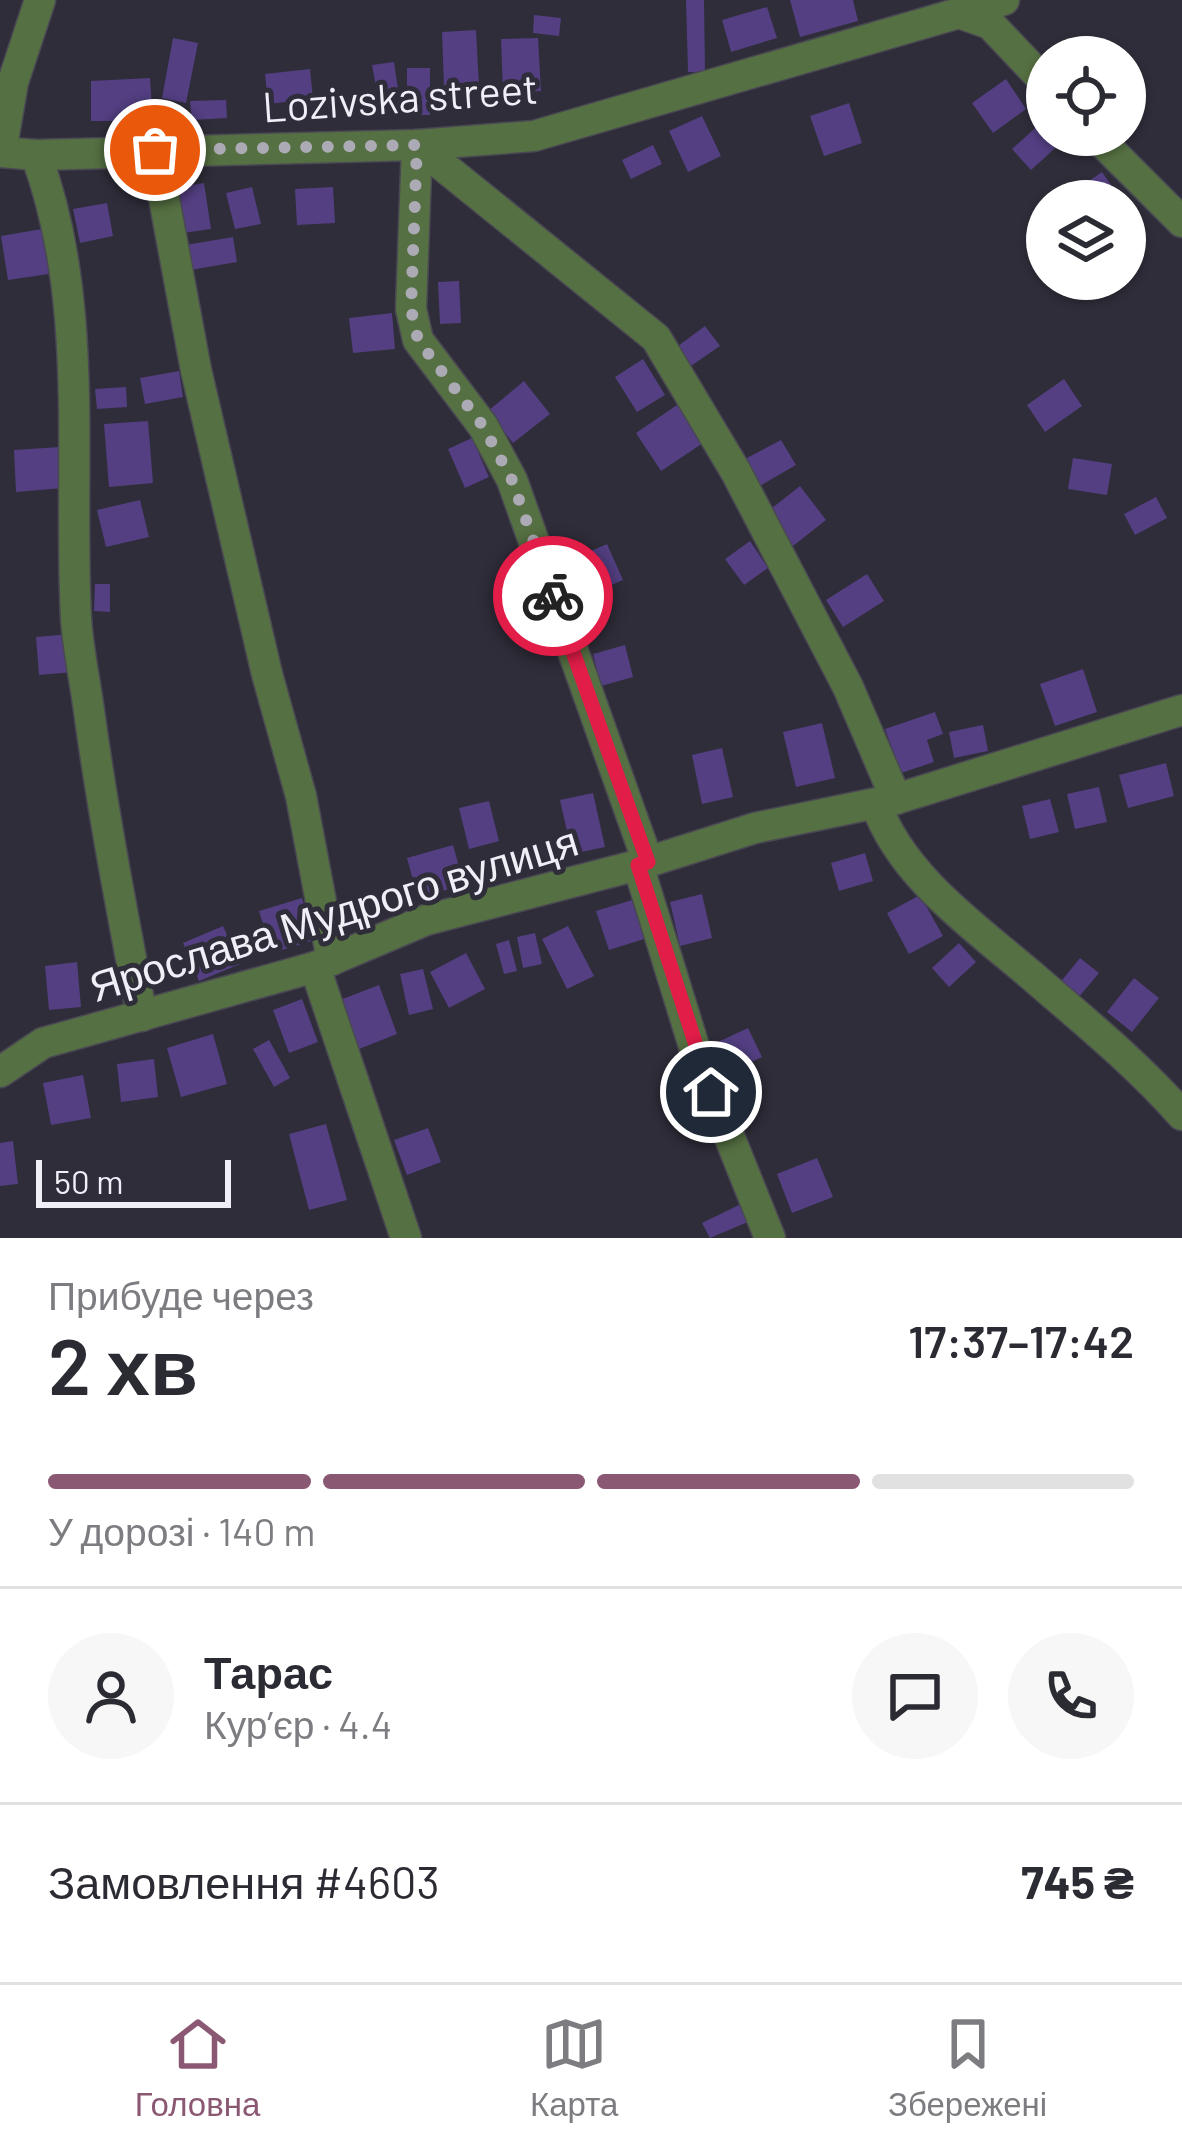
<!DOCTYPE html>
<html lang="uk">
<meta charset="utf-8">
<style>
:root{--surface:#fff;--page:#f7f7f7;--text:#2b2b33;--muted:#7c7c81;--line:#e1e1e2;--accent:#8a5872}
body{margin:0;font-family:Barlow,sans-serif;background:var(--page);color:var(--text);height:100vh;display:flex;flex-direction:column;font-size:45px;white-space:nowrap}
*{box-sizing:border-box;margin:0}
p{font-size:39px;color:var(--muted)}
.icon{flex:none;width:66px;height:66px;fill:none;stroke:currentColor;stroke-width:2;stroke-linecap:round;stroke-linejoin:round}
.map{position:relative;height:1238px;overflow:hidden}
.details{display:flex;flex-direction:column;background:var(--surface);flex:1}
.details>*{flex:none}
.fabs{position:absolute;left:1026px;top:36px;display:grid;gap:24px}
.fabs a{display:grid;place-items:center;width:120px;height:120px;border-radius:50%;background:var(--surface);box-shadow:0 3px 9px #0004;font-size:60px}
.scale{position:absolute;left:36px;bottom:30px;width:195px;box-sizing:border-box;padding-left:12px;border:6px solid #f0eef6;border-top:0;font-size:33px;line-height:42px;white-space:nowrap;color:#f0eef6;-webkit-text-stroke:9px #2f2d39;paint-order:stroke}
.pin{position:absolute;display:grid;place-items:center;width:102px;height:102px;color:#fff;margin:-51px;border:6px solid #fff;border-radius:50%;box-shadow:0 3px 12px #0007}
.courier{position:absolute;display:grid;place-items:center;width:120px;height:120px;margin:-60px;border:9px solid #e11d48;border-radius:50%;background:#fff;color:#222;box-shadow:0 3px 15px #0007}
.headline em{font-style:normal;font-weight:600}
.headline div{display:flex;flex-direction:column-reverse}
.headline{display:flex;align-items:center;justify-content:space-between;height:204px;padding:0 48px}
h1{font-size:78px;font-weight:600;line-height:90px}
.bar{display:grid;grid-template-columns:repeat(4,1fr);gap:18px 12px;align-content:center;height:144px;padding:0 48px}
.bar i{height:15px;border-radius:9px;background:var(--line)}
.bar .selected{background:var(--accent)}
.bar p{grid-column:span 4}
.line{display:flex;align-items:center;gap:30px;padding:0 48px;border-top:3px solid var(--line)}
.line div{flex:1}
.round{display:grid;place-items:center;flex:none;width:126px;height:126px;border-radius:63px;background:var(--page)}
.dock{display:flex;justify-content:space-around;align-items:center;height:168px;border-top:3px solid var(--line);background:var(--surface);font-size:33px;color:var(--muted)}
.dock a{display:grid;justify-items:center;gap:6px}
.dock .selected{color:var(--accent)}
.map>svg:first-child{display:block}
</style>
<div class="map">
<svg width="1182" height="1238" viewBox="0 0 1182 1238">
<rect width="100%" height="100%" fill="#2f2d39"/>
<g fill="#533f82">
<polygon points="686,0 704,0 705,72 688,72"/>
<polygon points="790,0 853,0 858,21 800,37"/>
<polygon points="767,7 777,38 731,52 722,20"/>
<polygon points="534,15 561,18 559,36 533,33"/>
<polygon points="476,30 479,86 444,88 442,32"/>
<polygon points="173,38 198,43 186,103 162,98"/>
<polygon points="538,38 541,91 503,93 501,39"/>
<polygon points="394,62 398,89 377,93 372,65"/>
<rect x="407" y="68" width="23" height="47"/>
<polygon points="310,69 313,99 268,104 265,74"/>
<polygon points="150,78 153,121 91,121 91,81"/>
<polygon points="1006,79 1026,109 993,133 972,103"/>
<polygon points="226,100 227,118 192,120 190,101"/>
<polygon points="849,103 862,143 824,156 810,116"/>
<polygon points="702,116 721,156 688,172 669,131"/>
<polygon points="1044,120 1047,135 1057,135 1063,141 1031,170 1012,149"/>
<polygon points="653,145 662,164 631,179 622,160"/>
<polygon points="1102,172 1122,201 1073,201 1069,195"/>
<polygon points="204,183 211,229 183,233 175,188"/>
<polygon points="252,187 261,224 235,229 226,193"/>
<polygon points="333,187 335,223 297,225 295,189"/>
<polygon points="107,203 113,236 80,243 73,209"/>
<polygon points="1047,222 1047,260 1041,263 1025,236"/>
<polygon points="42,229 49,274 8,280 1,236"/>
<polygon points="233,237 237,262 190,270 186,245"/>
<polygon points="459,281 461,323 440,324 438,282"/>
<polygon points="392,313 395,349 353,353 349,318"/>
<polygon points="705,326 720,346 688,368 674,349"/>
<polygon points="643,359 665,395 637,412 615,377"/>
<polygon points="179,371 183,397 145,404 140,378"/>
<polygon points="1064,379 1082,406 1045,432 1027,405"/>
<polygon points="524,381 550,414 513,443 488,411"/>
<polygon points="126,387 127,407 97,409 95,389"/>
<polygon points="677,405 703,443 661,471 636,433"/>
<polygon points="148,421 153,483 109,487 104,424"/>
<polygon points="472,438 489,477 465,488 448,449"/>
<polygon points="781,440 796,465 758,487 743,460"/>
<polygon points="60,447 63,488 16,492 14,450"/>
<polygon points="1073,458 1112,464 1107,495 1068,489"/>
<polygon points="800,486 826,520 793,546 767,512"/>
<polygon points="1156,497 1167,518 1135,535 1124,514"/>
<polygon points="140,500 149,537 106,547 97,510"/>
<polygon points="750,541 768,568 744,585 725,559"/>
<polygon points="607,544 623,580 572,602 556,566"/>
<polygon points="867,574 884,601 843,627 826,600"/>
<polygon points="95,584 110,584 110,612 94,611"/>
<polygon points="70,634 73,672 39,675 36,637"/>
<polygon points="625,645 633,677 601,686 593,654"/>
<polygon points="1083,669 1097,712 1055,726 1040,684"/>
<polygon points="935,712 943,734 927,740 934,762 901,773 885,729"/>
<polygon points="822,723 835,778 796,787 783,732"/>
<polygon points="983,725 988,751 954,758 949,732"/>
<polygon points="722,748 733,797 702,804 692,755"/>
<polygon points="1166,763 1174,796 1128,808 1119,775"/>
<polygon points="1099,787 1107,822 1075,829 1067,794"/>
<polygon points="593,793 605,847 572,854 560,800"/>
<polygon points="1050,799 1059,832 1030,839 1022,806"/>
<polygon points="489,801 499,841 469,849 459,808"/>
<polygon points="453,845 464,885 418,898 407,858"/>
<polygon points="865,853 873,881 839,891 831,863"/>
<polygon points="702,894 712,938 680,946 670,902"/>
<polygon points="920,895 943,936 909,954 887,913"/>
<polygon points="302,898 315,940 272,953 259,911"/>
<polygon points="632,900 644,939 609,950 596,911"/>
<polygon points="223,926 240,964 199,981 183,943"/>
<polygon points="568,926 594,976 567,989 542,939"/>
<polygon points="535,933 542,964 523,968 517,937"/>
<polygon points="509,940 517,971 504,974 496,944"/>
<polygon points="959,943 976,962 949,987 932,968"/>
<polygon points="466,953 485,989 449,1008 430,972"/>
<polygon points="1080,958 1099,973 1078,998 1059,984"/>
<polygon points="77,962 81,1007 49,1010 45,966"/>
<polygon points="423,969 433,1009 409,1015 400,974"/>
<polygon points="1134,978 1159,998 1132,1032 1107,1012"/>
<polygon points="379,985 397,1034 359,1049 340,1000"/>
<polygon points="302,999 318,1042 289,1053 273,1010"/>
<polygon points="748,1028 762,1057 723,1075 709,1046"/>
<polygon points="213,1034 227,1084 181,1097 167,1048"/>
<polygon points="269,1040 290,1078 274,1087 253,1049"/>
<polygon points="154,1059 158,1097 121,1102 117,1064"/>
<polygon points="83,1075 91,1118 51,1125 43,1083"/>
<polygon points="326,1124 347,1200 309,1210 289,1134"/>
<polygon points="428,1128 441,1162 407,1175 394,1140"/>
<polygon points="13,1141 18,1184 0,1186 0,1143"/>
<polygon points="817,1158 833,1197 792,1213 777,1174"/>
<polygon points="741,1204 750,1221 710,1238 702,1223"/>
</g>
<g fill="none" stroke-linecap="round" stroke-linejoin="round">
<defs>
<g id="minor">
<polyline points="962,14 990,24 1047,84"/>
<polyline points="1095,135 1182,222"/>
<polyline points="417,145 656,338 736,472 848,687 896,799"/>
<polyline points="417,145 411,309 418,340 483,426 512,480 648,862"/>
<polyline points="155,150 196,370 267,674 301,796 332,960"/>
<polyline points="0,152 36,155 417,145 534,136 1004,0"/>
<polyline points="1,152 13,82 40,0"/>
<path d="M 36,155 C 91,303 68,464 76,618 C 78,651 86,685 90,718 C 104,818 123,917 142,1016"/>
<path d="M 876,804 C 901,876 975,927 1031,975 C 1083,1020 1136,1063 1182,1115"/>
<polyline points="638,865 697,1056 770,1238"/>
<polyline points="315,967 406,1238"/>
<polyline points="0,1072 43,1043 315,967 426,920 638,865 755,828 896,799 1182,710"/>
</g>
</defs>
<use href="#minor" stroke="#4a4853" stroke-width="33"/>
<use href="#minor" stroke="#557042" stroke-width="30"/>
</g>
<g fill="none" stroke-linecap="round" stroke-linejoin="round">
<polyline stroke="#acaab4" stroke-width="12" stroke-dasharray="0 21.6" points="155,150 417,145 411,309 418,340 483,426 512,480 553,596"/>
<polyline stroke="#e11d48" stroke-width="15" points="553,596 648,862 638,865 711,1092"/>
</g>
<g text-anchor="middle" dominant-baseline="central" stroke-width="10" stroke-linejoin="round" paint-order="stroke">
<g font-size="42" fill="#f0eef6" stroke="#2f2d39">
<text transform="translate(400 96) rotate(-4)">Lozivska street</text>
<text transform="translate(333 912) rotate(-17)">Ярослава Мудрого вулиця</text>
</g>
</g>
</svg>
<div class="fabs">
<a><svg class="icon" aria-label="locate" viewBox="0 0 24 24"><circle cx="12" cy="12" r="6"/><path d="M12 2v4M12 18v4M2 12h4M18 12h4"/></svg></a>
<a><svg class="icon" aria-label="layers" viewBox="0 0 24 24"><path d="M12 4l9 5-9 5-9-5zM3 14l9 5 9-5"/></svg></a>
</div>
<div class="scale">50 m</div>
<div class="pin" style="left:155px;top:150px;background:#ea580c"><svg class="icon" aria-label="bag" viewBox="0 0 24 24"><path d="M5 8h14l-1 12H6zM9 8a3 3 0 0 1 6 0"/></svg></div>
<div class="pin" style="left:711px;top:1092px;background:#1f2937"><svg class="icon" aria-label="home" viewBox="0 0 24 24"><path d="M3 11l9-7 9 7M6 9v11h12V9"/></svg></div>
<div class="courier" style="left:553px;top:596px"><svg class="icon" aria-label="bike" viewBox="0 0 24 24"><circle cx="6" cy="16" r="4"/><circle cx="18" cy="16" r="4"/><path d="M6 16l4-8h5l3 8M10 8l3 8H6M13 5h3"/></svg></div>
</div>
<section class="details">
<div class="headline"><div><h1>2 хв</h1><p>Прибуде через</p></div><em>17:37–17:42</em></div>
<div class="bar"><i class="selected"></i><i class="selected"></i><i class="selected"></i><i></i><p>У дорозі · 140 m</p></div>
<div class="line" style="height:216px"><a class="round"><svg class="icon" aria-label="person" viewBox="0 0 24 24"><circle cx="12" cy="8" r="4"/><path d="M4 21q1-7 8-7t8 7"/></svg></a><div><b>Тарас</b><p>Кур’єр · 4.4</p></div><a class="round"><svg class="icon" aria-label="chat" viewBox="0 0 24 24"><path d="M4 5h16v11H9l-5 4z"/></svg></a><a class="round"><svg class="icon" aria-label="phone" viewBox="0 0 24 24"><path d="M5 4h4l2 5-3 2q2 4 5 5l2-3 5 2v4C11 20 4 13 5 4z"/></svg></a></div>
<div class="line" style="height:156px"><div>Замовлення #4603</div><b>745 ₴</b></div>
</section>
<nav class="dock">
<a class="selected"><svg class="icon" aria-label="home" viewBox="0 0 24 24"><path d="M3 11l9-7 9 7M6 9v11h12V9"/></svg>Головна</a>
<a><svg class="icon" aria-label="map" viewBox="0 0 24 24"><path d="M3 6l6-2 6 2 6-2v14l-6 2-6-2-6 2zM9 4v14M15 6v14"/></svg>Карта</a>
<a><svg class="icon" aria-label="saved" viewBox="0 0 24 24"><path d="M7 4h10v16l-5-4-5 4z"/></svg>Збережені</a>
</nav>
